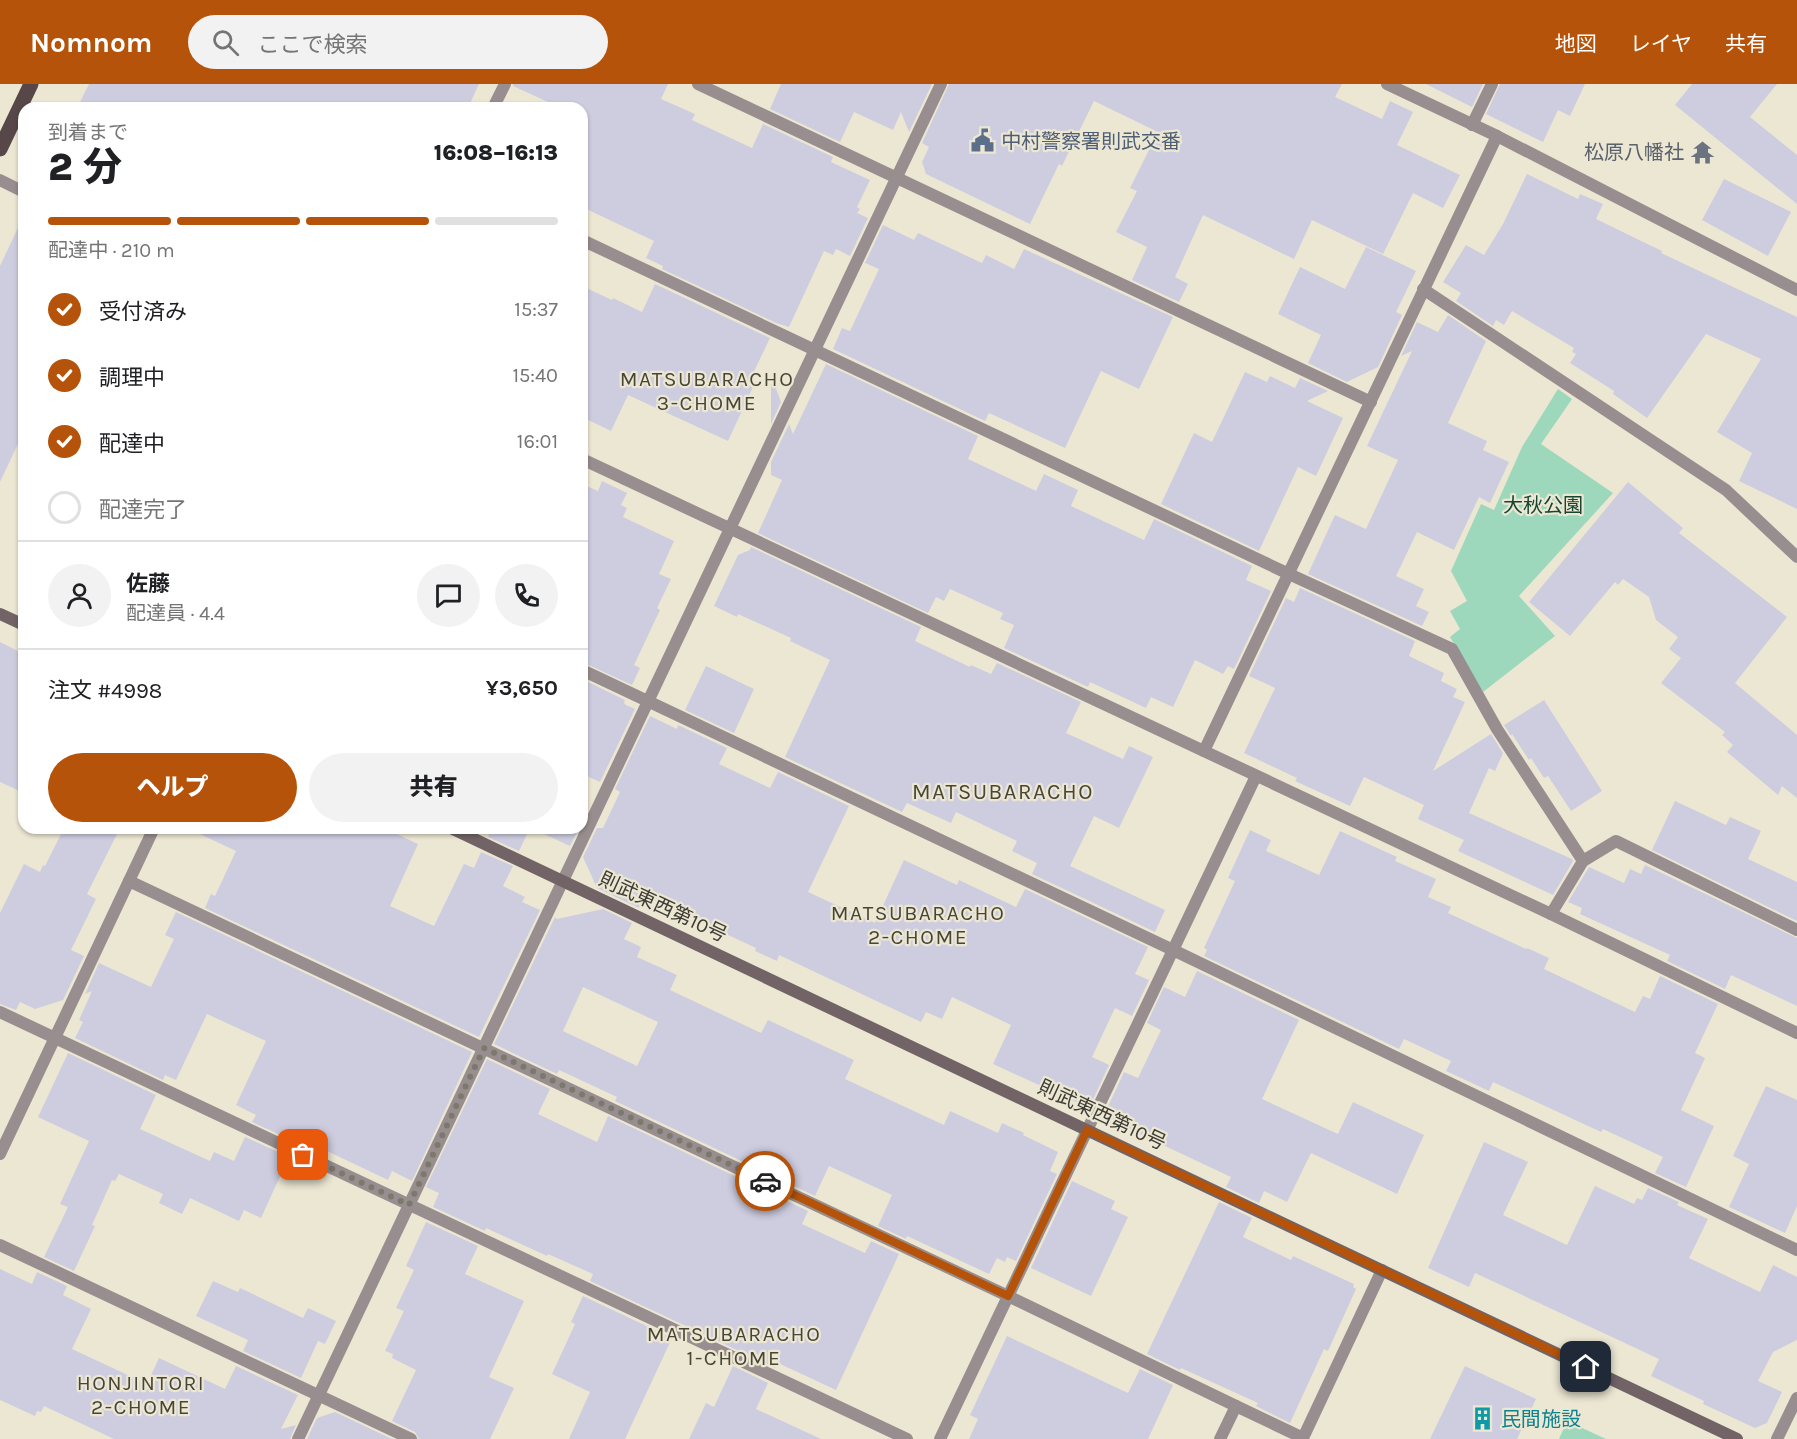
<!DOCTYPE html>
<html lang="ja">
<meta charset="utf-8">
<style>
:root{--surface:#fff;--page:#f2f2f2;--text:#202124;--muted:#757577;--line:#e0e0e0;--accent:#b45309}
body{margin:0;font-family:Karla,"Noto Sans JP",sans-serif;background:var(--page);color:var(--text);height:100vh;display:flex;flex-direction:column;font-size:22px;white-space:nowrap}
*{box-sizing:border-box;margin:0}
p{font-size:20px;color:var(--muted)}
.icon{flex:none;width:33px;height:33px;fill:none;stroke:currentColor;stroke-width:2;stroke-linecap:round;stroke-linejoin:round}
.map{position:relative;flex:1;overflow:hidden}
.drawer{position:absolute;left:18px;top:18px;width:570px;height:732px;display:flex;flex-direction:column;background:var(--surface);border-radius:18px;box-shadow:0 2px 4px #0004}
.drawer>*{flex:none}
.pin{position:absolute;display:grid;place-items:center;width:51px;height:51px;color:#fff;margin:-26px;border-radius:12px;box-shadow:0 3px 9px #0006}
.courier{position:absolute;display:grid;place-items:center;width:60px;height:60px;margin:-30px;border:4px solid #b45309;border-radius:50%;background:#fff;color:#222;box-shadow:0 2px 8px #0007}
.head em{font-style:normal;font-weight:800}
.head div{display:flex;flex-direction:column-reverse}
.head{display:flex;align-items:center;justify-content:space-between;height:102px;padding:0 30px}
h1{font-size:39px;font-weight:800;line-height:45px}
.bar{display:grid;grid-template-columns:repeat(4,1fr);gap:9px 6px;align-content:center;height:72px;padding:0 30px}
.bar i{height:8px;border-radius:4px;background:var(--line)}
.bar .on{background:var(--accent)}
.bar p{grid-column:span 4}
.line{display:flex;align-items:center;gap:15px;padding:0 30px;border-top:2px solid var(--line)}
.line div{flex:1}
.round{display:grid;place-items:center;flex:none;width:63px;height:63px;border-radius:32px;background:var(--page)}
ol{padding:0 30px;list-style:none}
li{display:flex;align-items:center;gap:18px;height:66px}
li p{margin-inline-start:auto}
li .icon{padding:6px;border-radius:50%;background:var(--accent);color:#fff;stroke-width:4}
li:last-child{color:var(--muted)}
li i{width:33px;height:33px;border:3px solid var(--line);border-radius:50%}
.action{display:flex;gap:12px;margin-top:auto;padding:12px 30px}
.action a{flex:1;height:69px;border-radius:36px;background:var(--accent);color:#fff;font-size:24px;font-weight:800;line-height:69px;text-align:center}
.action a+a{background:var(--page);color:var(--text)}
header{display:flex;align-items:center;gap:36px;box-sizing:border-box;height:84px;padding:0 30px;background:var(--accent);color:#fff}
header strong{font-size:28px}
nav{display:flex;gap:33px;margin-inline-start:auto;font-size:21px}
.search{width:420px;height:54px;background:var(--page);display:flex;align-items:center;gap:15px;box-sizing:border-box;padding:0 21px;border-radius:33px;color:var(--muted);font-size:22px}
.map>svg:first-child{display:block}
</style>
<header>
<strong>Nomnom</strong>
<div class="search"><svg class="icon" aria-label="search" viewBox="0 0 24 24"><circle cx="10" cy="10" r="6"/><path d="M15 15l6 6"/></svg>ここで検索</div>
<nav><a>地図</a><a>レイヤ</a><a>共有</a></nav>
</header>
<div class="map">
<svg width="1797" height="1355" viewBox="0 0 1797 1355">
<rect width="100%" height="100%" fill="#ece7d3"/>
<g fill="#9dd8bc">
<polygon points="1558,305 1572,315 1541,360 1613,409 1519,512 1555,552 1483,608 1450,553 1460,545 1450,527 1467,517 1451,487 1481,420 1494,426 1522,363"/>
<polygon points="1567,1337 1606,1355 1559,1355"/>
</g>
<g fill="#cecde0" fill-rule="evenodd">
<polygon points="89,0 479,0 468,24 77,24"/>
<polygon points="513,0 668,0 661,15 695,30 692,36 752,64 763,40 833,73 831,78 870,96 857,123 860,125 857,129 868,134 850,172 836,165 833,171 824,167 789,243 776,239 662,185 663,182 646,174 654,157 582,123 582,24 561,24 513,2"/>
<polygon points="781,0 932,0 909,48 901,28 893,46 854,28 840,58 770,25"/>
<polygon points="949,0 1342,0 1335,13 1382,35 1390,17 1413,28 1397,61 1460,91 1443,124 1413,109 1383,170 1312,136 1294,175 1203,131 1175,193 1188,200 1179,218 1132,196 1147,163 1116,148 1137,107 1130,104 1158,48 1094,17 1062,82 1059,80 1030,140 926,90 922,78 929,63 922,59"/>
<polygon points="1426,0 1483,0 1472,23"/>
<polygon points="1500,0 1585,0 1570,32 1558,26 1543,58 1486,30"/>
<polygon points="1692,0 1777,0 1750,33 1797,71 1797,120 1675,21"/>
<polygon points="1527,90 1578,115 1580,110 1603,120 1596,135 1662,167 1661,169 1797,233 1797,425 1739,397 1752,369 1717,348 1761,275 1706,250 1647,334 1613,310 1614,307 1570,279 1576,270 1572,268 1574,264 1512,227 1504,241 1496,236 1493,242 1456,217 1461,209 1443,198 1466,161 1484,171 1503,140"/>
<polygon points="1724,95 1791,128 1768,172 1702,136"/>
<polygon points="24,131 24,347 0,398 0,182"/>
<polygon points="883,141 914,156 918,149 982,179 986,171 1014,185 1024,165 1173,233 1139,305 1101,287 1065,364 989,329 985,337 833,265 842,244 850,247 879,185 865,179"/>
<polygon points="1366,163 1416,187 1396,228 1402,231 1378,283 1347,298 1308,279 1321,251 1278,230 1300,183 1345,205"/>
<polygon points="655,200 770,254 748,300 753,303 728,357 628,311 611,347 582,333 582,202 612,216 613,214 642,228"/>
<polygon points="1448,231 1486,257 1448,339 1487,357 1483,366 1509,378 1490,419 1479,413 1454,466 1417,448 1396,492 1424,505 1416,522 1429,528 1422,542 1308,490 1335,431 1366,445 1398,376 1367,362 1412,267 1401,272 1417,238 1438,248"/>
<polygon points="826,280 978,352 968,375 1036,407 1044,390 1078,406 1071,422 1144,456 1154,435 1252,482 1246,496 1271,507 1234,585 1228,582 1223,590 1195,576 1173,623 1151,613 1146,624 1090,598 1088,603 1004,564 1014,541 1000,535 1003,529 950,505 944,517 936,513 928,529 758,449 782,396 771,391 771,378 789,340 793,350"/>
<polygon points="1245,288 1267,298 1270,292 1295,304 1300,294 1328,307 1307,317 1343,334 1316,392 1298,383 1259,467 1161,420 1194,349 1212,358"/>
<polygon points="774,299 781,318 771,340 771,300"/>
<polygon points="602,397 627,409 621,421 627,424 623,433 674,457 659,490 671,495 657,524 660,526 634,581 640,584 632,601 582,578 582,515 588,501 582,498 582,400 598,407"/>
<polygon points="1628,398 1683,444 1679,449 1787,533 1735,599 1797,651 1797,714 1782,702 1778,711 1727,668 1733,661 1722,651 1725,648 1661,599 1681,574 1669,565 1678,553 1656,536 1649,513 1623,495 1618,501 1615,498 1570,552 1529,518"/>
<polygon points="751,463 921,543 915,557 970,583 971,581 991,590 997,579 1081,618 1066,649 1123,675 1129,662 1153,673 1119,744 1094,732 1070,782 1165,826 1155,848 1032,790 1037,779 1012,767 1017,757 956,728 951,739 907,719 902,728 785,673 830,576 790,557 791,554 738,530 737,533 714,522 738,471 750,466"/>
<polygon points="1300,504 1415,557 1409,572 1444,589 1441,597 1457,605 1453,613 1465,618 1433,687 1491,650 1503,669 1495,687 1489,684 1469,729 1572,775 1573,777 1553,811 1458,767 1464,756 1418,735 1424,721 1364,693 1350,722 1295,697 1297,694 1244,669 1275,604 1249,592 1286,514 1294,518"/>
<polygon points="0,558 24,570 24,709 0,698"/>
<polygon points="706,582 754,605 734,649 685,626"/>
<polygon points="582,595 625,616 624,619 626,621 635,625 600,698 582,690"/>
<polygon points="1544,616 1602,707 1571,727 1548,692 1544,694 1531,674 1529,676 1512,650 1511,652 1504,641"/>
<polygon points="650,632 677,645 678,641 727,664 719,680 770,704 778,688 849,722 808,808 875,839 904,776 957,801 959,796 1016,823 1025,805 1148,863 1135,890 1149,896 1132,932 1115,924 1092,973 1109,981 1089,1024 993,980 1011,941 952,913 942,935 926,928 921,938 779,871 777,877 755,867 756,864 644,812 639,824 597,804 583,773 597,744 603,744 620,708 615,705"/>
<polygon points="1675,717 1726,741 1730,733 1761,747 1748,775 1797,798 1797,837 1652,766"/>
<polygon points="64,744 120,744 87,810 96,815 71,866 84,872 63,916 35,925 20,918 16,926 0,920 0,829 24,780 40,788 43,781 45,782"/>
<polygon points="187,744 384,744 418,760 390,822 434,842 464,780 474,784 481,768 513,782 503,802 525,813 522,818 540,826 479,953 205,824 211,810 215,812 236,767"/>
<polygon points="492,744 530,744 519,767 488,753"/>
<polygon points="531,744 579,744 570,762"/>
<polygon points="1250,746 1271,756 1266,767 1319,791 1340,747 1397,773 1395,777 1436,795 1428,813 1451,823 1448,829 1526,865 1527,864 1549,874 1544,885 1635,928 1643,912 1650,915 1660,892 1718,920 1695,969 1705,974 1681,1026 1714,1042 1686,1103 1655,1089 1663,1073 1603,1045 1601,1048 1493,998 1489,1007 1446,987 1451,977 1404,955 1399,965 1204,872 1207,866 1204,864 1235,797 1228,794"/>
<polygon points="1645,781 1797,854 1797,922 1731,891 1725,905 1667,877 1670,871 1580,830 1582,824 1568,818 1589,783 1624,799 1630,785 1641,790"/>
<path d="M 603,825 L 632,839 L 624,855 L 641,863 L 637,873 L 677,891 L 670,906 L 761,949 L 768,936 L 854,976 L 845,995 L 944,1041 L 950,1027 L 998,1049 L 1002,1039 L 1024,1049 L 1023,1051 L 1058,1068 L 1050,1087 L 1057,1090 L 1016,1177 L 1007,1173 L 1005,1178 L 997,1174 L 989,1190 L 907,1152 L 906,1155 L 878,1142 L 892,1111 L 829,1082 L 815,1112 L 615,1017 L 617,1013 L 559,986 L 557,990 L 494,960 L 555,833 L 557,835 ZM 583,903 L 658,938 L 637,982 L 563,947 Z"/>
<polygon points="176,828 472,968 412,1097 392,1087 388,1096 308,1058 298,1054 296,1058 252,1038 256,1031 236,1021 266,957 207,930 176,996 165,991 163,996 75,954 83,938 79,936 92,907 85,910 99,879 151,903 174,855 165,851"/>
<polygon points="1197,887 1299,936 1262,1015 1338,1050 1353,1018 1424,1051 1397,1110 1311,1069 1287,1118 1264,1107 1259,1119 1226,1103 1231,1093 1116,1039 1117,1037 1104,1031 1124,988 1138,994 1161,946 1147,939 1164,903 1185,913"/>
<polygon points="68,969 156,1011 140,1045 210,1077 214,1068 234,1077 245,1053 289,1073 261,1134 244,1126 239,1137 190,1114 182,1130 159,1119 163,1110 119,1090 115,1097 112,1096 92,1141 95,1142 74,1187 44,1173 68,1123 60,1120 89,1057 38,1033"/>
<polygon points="487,975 550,1005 538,1030 597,1058 608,1032 808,1127 802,1140 865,1169 871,1157 899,1170 836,1306 778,1279 775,1284 590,1197 593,1190 548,1170 547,1172 486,1144 485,1147 433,1123 439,1109 426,1103"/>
<polygon points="1766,1002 1797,1016 1797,1122 1785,1149 1729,1123 1749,1080 1733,1072"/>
<polygon points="1484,1058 1528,1078 1503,1131 1567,1161 1595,1102 1634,1120 1637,1114 1642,1116 1648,1104 1679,1118 1677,1121 1708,1135 1689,1174 1760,1208 1773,1181 1797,1193 1797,1256 1773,1268 1758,1297 1782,1308 1767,1339 1755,1344 1703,1320 1704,1317 1651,1292 1659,1275 1475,1189 1469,1203 1428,1184"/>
<polygon points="1072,1097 1115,1117 1111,1125 1128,1133 1091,1212 1031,1184"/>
<polygon points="1219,1118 1252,1134 1243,1153 1291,1176 1293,1172 1354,1200 1353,1203 1356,1205 1328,1267 1324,1265 1290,1339 1256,1322 1258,1319 1181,1284 1180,1286 1147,1270"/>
<polygon points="426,1138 478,1162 465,1190 524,1217 489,1293 514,1304 490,1355 419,1355 415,1348 392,1337 416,1286 392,1274 393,1270 385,1267 404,1227 396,1224 414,1186 406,1182"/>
<polygon points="0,1185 32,1200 37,1188 67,1202 63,1211 91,1225 72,1265 147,1300 159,1274 225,1305 236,1282 298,1311 281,1345 296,1341 290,1355 114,1355 44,1322 41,1328 37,1327 35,1332 0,1316"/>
<polygon points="213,1197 238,1208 240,1204 303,1234 308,1224 336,1237 325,1260 318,1257 301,1294 243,1267 248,1256 196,1232"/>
<polygon points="583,1212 672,1254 625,1355 569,1355 590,1308 552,1290 575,1240 571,1238"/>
<polygon points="1007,1252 1128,1309 1140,1285 1173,1301 1148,1355 969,1355 978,1335 970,1331"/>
<polygon points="733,1282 768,1299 756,1325 821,1355 689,1355 706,1319 714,1323"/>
<polygon points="1465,1282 1536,1315 1517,1355 1430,1355"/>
<polygon points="335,1328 392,1355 307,1355 317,1334"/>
</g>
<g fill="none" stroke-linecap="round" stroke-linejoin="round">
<g stroke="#988e8f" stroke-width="12">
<polyline points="1289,490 1452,565 1497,645 1583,777"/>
<polyline points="582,586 1173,866 1797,1166"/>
<polyline points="129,797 1008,1212 1236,1322"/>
<polyline points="0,1161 411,1355"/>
</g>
<g stroke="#988e8f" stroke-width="12">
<polyline points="698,0 1371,318"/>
<polyline points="1387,0 1497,52 1797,206"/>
<polyline points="493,24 505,0"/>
<polyline points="1472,41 1492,0"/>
<polyline points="0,96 24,108"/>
<polyline points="582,156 1289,490"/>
<polyline points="1423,205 1726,406 1797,473"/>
<polyline points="582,375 1551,830 1797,949"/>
<polyline points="1204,667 1497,52"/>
<polyline points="1551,830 1583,777 1616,757 1797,846"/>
<polyline points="0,928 907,1355"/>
<polyline points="0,1070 154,744"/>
<polyline points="298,1355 941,0"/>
<polyline points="940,1355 1256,692"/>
<polyline points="1220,1355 1236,1322 1303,1354 1382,1186"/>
<polyline points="1777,1355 1797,1314"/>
</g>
<g stroke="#726466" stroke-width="12">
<polyline points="0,530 24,541"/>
<polyline points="451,744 1737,1355"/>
</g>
<polyline stroke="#584749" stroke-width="15" points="0,65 31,0"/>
</g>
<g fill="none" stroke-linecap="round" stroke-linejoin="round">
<polyline stroke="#7b786c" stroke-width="6" stroke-dasharray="0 10.8" points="303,1071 409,1121 484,964 765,1097"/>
<polyline stroke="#b45309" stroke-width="8" points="765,1097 1008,1212 1087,1046 1586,1283"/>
</g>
<defs>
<symbol id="civic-bare" viewBox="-9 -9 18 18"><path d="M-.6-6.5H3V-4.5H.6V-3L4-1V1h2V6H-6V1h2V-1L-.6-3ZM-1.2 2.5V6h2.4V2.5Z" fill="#5c6f8a" stroke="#ece7d3" stroke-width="2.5" paint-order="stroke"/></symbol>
<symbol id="temple-bare" viewBox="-9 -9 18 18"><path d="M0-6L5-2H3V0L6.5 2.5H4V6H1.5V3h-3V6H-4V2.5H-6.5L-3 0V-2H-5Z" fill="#6b7280" stroke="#ece7d3" stroke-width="2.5" paint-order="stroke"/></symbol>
<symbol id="building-bare" viewBox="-9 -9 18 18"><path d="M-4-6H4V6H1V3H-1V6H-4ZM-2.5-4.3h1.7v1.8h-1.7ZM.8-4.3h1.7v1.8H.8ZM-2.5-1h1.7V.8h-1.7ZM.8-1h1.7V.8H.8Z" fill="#0f9aa8" stroke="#ece7d3" stroke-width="2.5" paint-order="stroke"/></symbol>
</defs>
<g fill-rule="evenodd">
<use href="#civic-bare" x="966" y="40" width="33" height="33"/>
<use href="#temple-bare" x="1686" y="52" width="33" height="33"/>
<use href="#building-bare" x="1466" y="1318" width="33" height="33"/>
</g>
<g text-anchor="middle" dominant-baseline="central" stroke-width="4.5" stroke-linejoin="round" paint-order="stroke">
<g font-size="20" fill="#4e5e75" stroke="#ece7d3" text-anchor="start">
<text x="1001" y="57">中村警察署則武交番</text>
</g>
<g font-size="20" fill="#5b616d" stroke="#ece7d3" text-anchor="end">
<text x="1684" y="68">松原八幡社</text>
</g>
<g font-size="20" fill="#144633" stroke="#ece7d3">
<text x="1543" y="421">大秋公園</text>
</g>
<g font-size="20" fill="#3e3c34" stroke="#ece7d3">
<text transform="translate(663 823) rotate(25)">則武東西第10号</text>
<text transform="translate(1102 1031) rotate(25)">則武東西第10号</text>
</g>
<g font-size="20" fill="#0d838f" stroke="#ece7d3" text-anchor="start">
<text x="1501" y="1335">民間施設</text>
</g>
<g font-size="21" letter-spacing="1.5" fill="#494534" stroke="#ece7d3">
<text x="707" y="295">MATSUBARACHO<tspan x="707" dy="24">3-CHOME</tspan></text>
<text x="918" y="829">MATSUBARACHO<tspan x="918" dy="24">2-CHOME</tspan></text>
<text x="734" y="1250">MATSUBARACHO<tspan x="734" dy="24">1-CHOME</tspan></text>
<text x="141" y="1299">HONJINTORI<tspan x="141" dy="24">2-CHOME</tspan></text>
</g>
<g font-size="22" letter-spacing="1.5" fill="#494534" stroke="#ece7d3">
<text x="1003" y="708">MATSUBARACHO</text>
</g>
</g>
</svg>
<div class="pin" style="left:303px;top:1071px;background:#ea580c"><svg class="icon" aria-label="bag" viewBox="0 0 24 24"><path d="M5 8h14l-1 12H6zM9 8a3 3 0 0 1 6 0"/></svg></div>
<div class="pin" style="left:1586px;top:1283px;background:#1f2937"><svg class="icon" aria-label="home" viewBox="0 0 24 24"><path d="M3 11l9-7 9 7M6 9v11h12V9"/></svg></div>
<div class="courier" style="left:765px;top:1097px"><svg class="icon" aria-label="car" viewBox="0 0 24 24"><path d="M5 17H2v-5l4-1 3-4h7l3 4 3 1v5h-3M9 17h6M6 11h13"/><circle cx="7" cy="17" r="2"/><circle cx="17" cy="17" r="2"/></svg></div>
<section class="drawer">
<div class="head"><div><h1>2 分</h1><p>到着まで</p></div><em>16:08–16:13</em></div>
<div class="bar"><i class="on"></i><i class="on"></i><i class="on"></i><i></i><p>配達中 · 210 m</p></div>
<ol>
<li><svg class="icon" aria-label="check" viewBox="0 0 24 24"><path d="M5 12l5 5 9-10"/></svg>受付済み<p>15:37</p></li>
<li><svg class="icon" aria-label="check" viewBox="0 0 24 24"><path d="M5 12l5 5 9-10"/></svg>調理中<p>15:40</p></li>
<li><svg class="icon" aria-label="check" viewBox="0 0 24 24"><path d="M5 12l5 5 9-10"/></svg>配達中<p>16:01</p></li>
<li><i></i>配達完了</li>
</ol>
<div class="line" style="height:108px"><a class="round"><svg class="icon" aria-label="person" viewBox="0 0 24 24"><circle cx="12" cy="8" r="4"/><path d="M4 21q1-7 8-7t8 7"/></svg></a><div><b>佐藤</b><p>配達員 · 4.4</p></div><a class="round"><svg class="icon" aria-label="chat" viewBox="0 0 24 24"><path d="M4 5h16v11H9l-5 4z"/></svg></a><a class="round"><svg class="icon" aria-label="phone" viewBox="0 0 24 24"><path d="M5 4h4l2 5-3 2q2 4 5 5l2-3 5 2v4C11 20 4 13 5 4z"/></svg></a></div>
<div class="line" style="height:78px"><div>注文 #4998</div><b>¥3,650</b></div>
<div class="action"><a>ヘルプ</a><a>共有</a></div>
</section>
</div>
